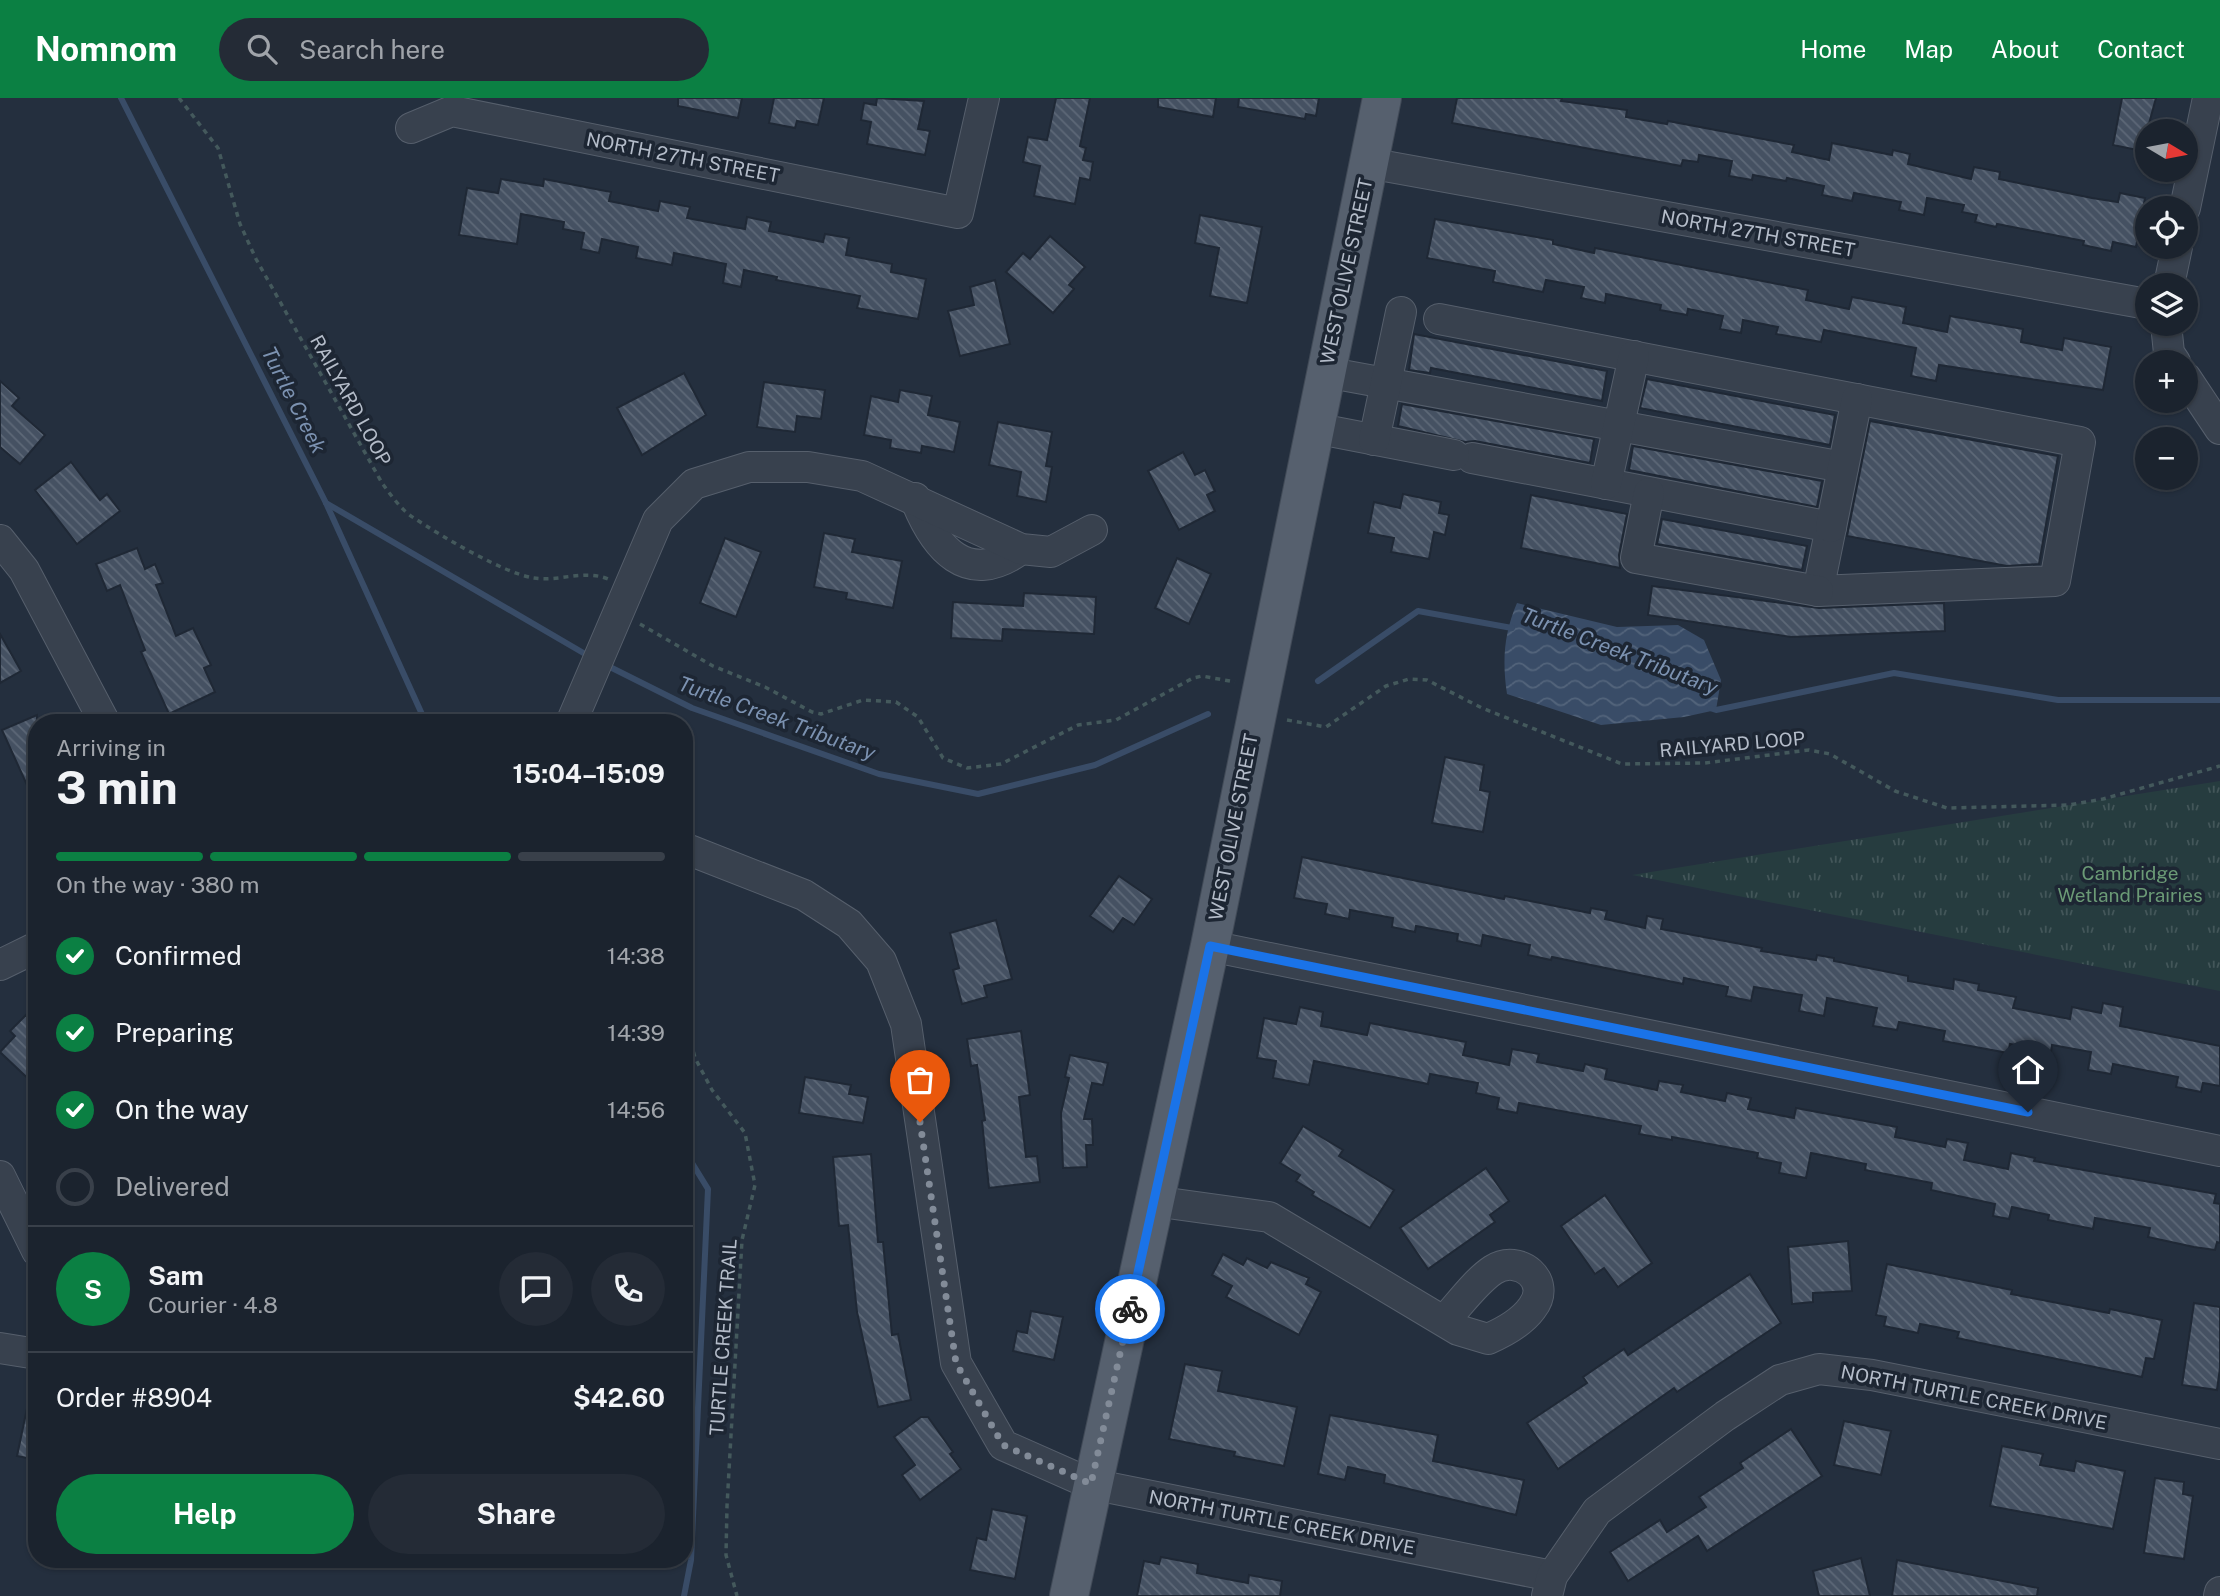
<!DOCTYPE html>
<meta charset="utf-8">
<style>
:root{--surface:#1b232e;--page:#242b36;--text:#f1f3f6;--muted:#a0a4aa;--line:#39404a;--accent:#0b8043}
body{margin:0;font-family:"Public Sans",sans-serif;background:var(--page);color:var(--text);height:100vh;display:flex;flex-direction:column;font-size:26px;white-space:nowrap}
*{box-sizing:border-box;margin:0}
p{font-size:23px;color:var(--muted)}
.icon{flex:none;width:38px;height:38px;fill:none;stroke:currentColor;stroke-width:2;stroke-linecap:round;stroke-linejoin:round}
.map{position:relative;flex:1;overflow:hidden}
.side{position:absolute;left:28px;top:616px;width:665px;height:854px;display:flex;flex-direction:column;background:var(--surface);border-radius:28px;box-shadow:0 2px 5px #0004,0 0 0 2px var(--line)}
.side>*{flex:none}
.needle{width:46px;rotate:100deg}
.fabs{position:absolute;left:2135px;top:21px;display:grid;gap:14px}
.fabs a{display:grid;place-items:center;width:63px;height:63px;border-radius:50%;background:var(--surface);box-shadow:0 2px 5px #0004,0 0 0 2px var(--line);font-size:35px}
.pin{position:absolute;display:grid;place-items:center;width:60px;height:60px;color:#fff;margin:-72px -30px;border-radius:50% 50% 50% 0;rotate:-45deg;box-shadow:0 0 7px #0007}
.pin .icon{rotate:45deg}
.courier{position:absolute;display:grid;place-items:center;width:70px;height:70px;margin:-35px;border:5px solid #1a73e8;border-radius:50%;background:#fff;color:#222;box-shadow:0 2px 9px #0007}
.head em{font-style:normal;font-weight:700}
.head div{display:flex;flex-direction:column-reverse}
.head{display:flex;align-items:center;justify-content:space-between;height:119px;padding:0 28px}
h1{font-size:46px;font-weight:700;line-height:52px}
.bar{display:grid;grid-template-columns:repeat(4,1fr);gap:10px 7px;align-content:center;height:84px;padding:0 28px}
.bar i{height:9px;border-radius:5px;background:var(--line)}
.bar .current{background:var(--accent)}
.bar p{grid-column:span 4}
.line{display:flex;align-items:center;gap:18px;padding:0 28px;border-top:2px solid var(--line)}
.line div{flex:1}
.round{display:grid;place-items:center;flex:none;width:74px;height:74px;border-radius:37px;background:var(--page)}
ol{padding:0 28px;list-style:none}
li{display:flex;align-items:center;gap:21px;height:77px}
li p{margin-inline-start:auto}
li .icon{padding:7px;border-radius:50%;background:var(--accent);color:#fff;stroke-width:4}
li:last-child{color:var(--muted)}
li i{width:38px;height:38px;border:4px solid var(--line);border-radius:50%}
.cta{display:flex;gap:14px;margin-top:auto;padding:14px 28px}
.cta a{flex:1;height:80px;border-radius:42px;background:var(--accent);color:#fff;font-size:28px;font-weight:700;line-height:80px;text-align:center}
.cta a+a{background:var(--page);color:var(--text)}
header{display:flex;align-items:center;gap:42px;box-sizing:border-box;height:98px;padding:0 35px;background:var(--accent);color:#fff}
header strong{font-size:33px}
nav{display:flex;gap:38px;margin-inline-start:auto;font-size:24px}
.search{width:490px;height:63px;background:var(--page);display:flex;align-items:center;gap:18px;box-sizing:border-box;padding:0 24px;border-radius:38px;color:var(--muted);font-size:26px}
.map>svg:first-child{display:block}
</style>
<header>
<strong>Nomnom</strong>
<div class="search"><svg class="icon" aria-label="search" viewBox="0 0 24 24"><circle cx="10" cy="10" r="6"/><path d="M15 15l6 6"/></svg>Search here</div>
<nav><a>Home</a><a>Map</a><a>About</a><a>Contact</a></nav>
</header>
<div class="map">
<svg width="2220" height="1498" viewBox="0 0 2220 1498">
<defs>
<pattern id="park-tufts" width="24" height="20" patternUnits="userSpaceOnUse" patternTransform="scale(1.75)"><rect width="24" height="20" fill="#263c3f"/><path d="M3 7l-1-3M5 7V3M7 7l1-3M15 17l-1-3M17 17v-4M19 17l1-3" fill="none" stroke="#435659"/></pattern>
<pattern id="water-waves" width="16" height="10" patternUnits="userSpaceOnUse" patternTransform="scale(1.75)"><rect width="16" height="10" fill="#394c67"/><path d="M0 5q4-4 8 0t8 0" fill="none" stroke="#53647b"/></pattern>
<pattern id="building-back-hatch" width="6" height="6" patternUnits="userSpaceOnUse" patternTransform="scale(1.75)"><rect width="6" height="6" fill="#455162"/><path d="M-1 5l2 2M0 0l6 6M5-1l2 2" fill="none" stroke="#5d6877"/></pattern>
</defs>
<rect width="100%" height="100%" fill="#242f3e"/>
<polygon fill="url(#park-tufts)" points="2220,683 2220,893 1632,777"/>
<path fill="url(#water-waves)" d="M 1517,505 L 1617,529 L 1678,527 L 1704,542 L 1721,582 L 1716,612 L 1684,619 L 1601,627 L 1507,596 C 1502,563 1504,535 1517,505 Z"/>
<g fill="none" stroke-linecap="round" stroke-linejoin="round">
<g stroke="#394c67" stroke-width="6">
<polyline points="121,0 326,405 426,625"/>
<polyline points="326,405 592,560"/>
<polyline points="604,566 692,610 879,676 978,696 1095,667 1208,616"/>
<polyline points="1318,583 1418,513 1512,530"/>
<polyline points="1710,610 1716,612 1894,575 2058,602 2220,602"/>
<polyline points="684,1498 691,1462 708,1091 684,1052"/>
</g>
</g>
<g fill="url(#building-back-hatch)" stroke="#1f2835" stroke-width="2">
<polygon points="678,0 742,0 738,20 678,8"/>
<polygon points="774,0 824,0 818,27 797,23 795,30 769,25"/>
<polygon points="877,0 924,3 918,31 930,33 925,57 867,46 871,24 861,22 864,5 876,7"/>
<polygon points="1056,0 1090,0 1080,48 1086,50 1083,62 1093,64 1090,82 1080,80 1075,106 1034,98 1040,68 1023,64 1028,39 1047,42"/>
<polygon points="1158,0 1216,0 1213,19 1158,9"/>
<polygon points="1239,0 1319,0 1316,18 1306,16 1305,21 1238,9"/>
<polygon points="1457,0 1562,0 1561,3 1627,12 1626,19 1667,26 1668,23 1794,47 1792,54 1829,62 1832,45 1892,57 1893,52 1910,56 1908,66 1971,81 1974,69 2000,74 1999,81 2092,100 2118,104 2120,95 2145,100 2136,149 2113,144 2111,153 2083,147 2084,143 1997,126 1996,129 1975,124 1977,117 1962,114 1964,107 1927,100 1924,117 1899,112 1901,104 1854,95 1852,103 1822,97 1824,88 1787,80 1786,83 1753,77 1752,82 1729,78 1732,63 1699,57 1698,64 1683,62 1681,68 1452,25"/>
<polygon points="2122,0 2156,0 2147,33 2147,54 2113,47"/>
<polygon points="501,81 543,88 544,81 611,94 609,103 658,113 660,103 690,109 687,120 745,131 747,119 771,124 769,133 823,144 825,136 849,140 846,157 892,166 891,174 926,181 918,221 857,210 860,198 776,182 777,179 744,172 741,189 723,185 726,166 674,155 672,167 636,160 638,149 602,141 599,155 581,151 584,135 563,131 564,124 521,116 517,146 459,137 467,90 498,95"/>
<polygon points="1200,117 1262,129 1247,205 1210,198 1219,150 1195,145"/>
<polygon points="1435,121 1553,142 1553,146 1594,155 1595,150 1808,192 1806,202 1849,211 1852,199 1906,209 1903,225 1947,234 1950,218 2023,231 2021,244 2062,252 2064,240 2111,249 2103,292 1939,267 1936,283 1911,278 1916,250 1824,232 1821,244 1776,236 1778,229 1743,222 1741,235 1720,231 1723,218 1688,211 1687,217 1660,212 1661,207 1606,196 1605,205 1581,200 1584,189 1546,182 1543,194 1493,184 1495,173 1427,160"/>
<polygon points="1050,138 1085,169 1069,187 1074,191 1053,215 1006,174 1023,155 1030,161"/>
<polygon points="995,182 1010,246 960,258 948,213 974,207 970,189"/>
<polygon points="1414,236 1607,273 1602,303 1431,270 1430,275 1409,272"/>
<polygon points="684,275 706,317 642,357 617,310"/>
<polygon points="1647,281 1835,317 1830,347 1640,310"/>
<polygon points="0,283 19,300 12,308 45,337 20,366 0,349"/>
<polygon points="764,284 825,292 821,321 797,318 795,334 757,329"/>
<polygon points="900,292 932,298 928,317 960,324 954,354 922,348 921,355 890,350 891,342 864,337 871,298 898,304"/>
<polygon points="1402,306 1594,341 1590,365 1475,343 1465,344 1398,328"/>
<polygon points="1870,323 2058,358 2039,466 2007,468 1847,438"/>
<polygon points="998,324 1052,334 1046,368 1052,369 1046,404 1017,398 1021,374 989,367"/>
<polygon points="1633,348 1822,383 1817,409 1629,372"/>
<polygon points="1183,354 1195,377 1205,372 1215,393 1207,397 1215,413 1179,432 1148,373"/>
<polygon points="71,364 100,402 107,396 120,413 77,446 35,392"/>
<polygon points="1403,396 1441,404 1439,415 1449,417 1445,437 1434,434 1429,461 1391,454 1394,440 1368,435 1374,404 1400,410"/>
<polygon points="1531,397 1627,416 1619,457 1620,470 1521,450"/>
<polygon points="1662,421 1807,448 1802,472 1657,446"/>
<polygon points="824,435 855,441 852,454 902,463 893,510 846,501 847,495 814,489"/>
<polygon points="725,440 761,454 736,519 700,505"/>
<polygon points="137,450 145,471 155,466 163,485 156,487 176,538 193,530 211,567 204,570 215,594 169,616 141,554 145,552 120,487 107,493 96,466"/>
<polygon points="1177,460 1211,476 1189,526 1155,510"/>
<polygon points="1652,488 1819,510 1944,505 1945,533 1791,539 1648,517"/>
<polygon points="1024,495 1096,499 1094,536 1003,531 1002,543 951,540 953,504 1023,508"/>
<polygon points="0,536 21,573 0,585"/>
<polygon points="37,617 37,709 2,632"/>
<polygon points="1445,659 1484,667 1480,692 1490,694 1483,734 1432,725"/>
<polygon points="1302,759 1504,801 1505,798 1590,815 1591,810 1607,813 1605,821 1645,830 1647,818 1663,821 1661,831 1762,850 1761,853 1816,862 1817,857 1834,860 1834,863 1908,878 1908,883 1953,891 1954,881 1979,886 1978,892 2016,899 2013,910 2070,921 2072,909 2101,915 2103,905 2123,909 2120,928 2220,948 2220,988 2203,985 2201,994 2176,989 2178,979 2113,966 2111,976 2088,972 2091,954 2052,947 2051,954 2010,946 2008,955 1943,943 1945,933 1899,924 1897,932 1873,928 1877,910 1827,900 1824,918 1799,913 1802,897 1754,889 1751,903 1726,898 1728,889 1684,880 1683,886 1552,859 1551,862 1528,857 1530,847 1483,837 1481,848 1457,843 1458,836 1416,828 1415,834 1392,829 1393,820 1350,812 1349,821 1325,816 1327,806 1294,800"/>
<polygon points="1119,778 1152,801 1134,827 1123,820 1113,834 1090,818"/>
<polygon points="996,822 1012,881 984,888 987,899 962,906 953,872 959,870 950,835"/>
<polygon points="1300,909 1323,914 1321,928 1367,937 1370,925 1466,944 1463,957 1509,967 1512,951 1539,956 1537,964 1583,973 1585,966 1607,971 1605,981 1657,992 1659,983 1683,987 1681,994 1725,1003 1727,995 1751,1000 1748,1011 1794,1020 1796,1010 1897,1029 1895,1039 1945,1049 1947,1041 1968,1045 1964,1062 2008,1071 2011,1055 2035,1060 2034,1063 2216,1096 2214,1105 2220,1106 2220,1145 2217,1144 2215,1152 2194,1149 2148,1139 2150,1130 2095,1120 2093,1131 2048,1122 2049,1117 2012,1109 2009,1121 1993,1118 1995,1106 1931,1092 1932,1085 1865,1072 1866,1066 1811,1055 1806,1080 1779,1075 1781,1065 1757,1060 1758,1055 1672,1039 1672,1042 1639,1036 1641,1028 1519,1005 1517,1015 1497,1011 1499,1000 1476,995 1478,985 1430,976 1428,986 1314,963 1309,987 1273,980 1276,963 1257,960 1264,920 1296,926"/>
<polygon points="26,917 37,927 37,989 0,954 15,938 10,933"/>
<polygon points="1021,933 1030,997 1019,999 1026,1059 1037,1058 1040,1084 989,1090 982,1023 985,1022 977,967 971,968 967,941"/>
<polygon points="1070,957 1108,965 1103,987 1092,985 1084,1021 1092,1021 1093,1047 1086,1047 1087,1069 1063,1070 1061,1015 1069,980 1065,979"/>
<polygon points="805,979 851,987 849,996 868,999 863,1025 799,1015"/>
<polygon points="1303,1028 1343,1052 1339,1058 1394,1092 1370,1130 1312,1097 1314,1094 1296,1083 1300,1077 1280,1065"/>
<polygon points="871,1056 878,1144 883,1144 892,1237 898,1236 911,1302 878,1309 857,1214 848,1127 839,1128 833,1059"/>
<polygon points="1486,1070 1509,1103 1490,1117 1495,1124 1428,1171 1400,1130"/>
<polygon points="1605,1097 1652,1165 1618,1189 1604,1170 1595,1176 1561,1128"/>
<polygon points="1848,1143 1852,1193 1813,1195 1813,1204 1792,1206 1788,1149"/>
<polygon points="1223,1156 1243,1167 1247,1160 1267,1170 1271,1164 1309,1180 1306,1186 1321,1194 1299,1237 1226,1199 1232,1188 1212,1177"/>
<polygon points="1887,1166 2012,1192 2011,1196 2109,1215 2110,1211 2162,1222 2154,1261 2146,1260 2142,1279 1957,1240 1959,1234 1936,1229 1920,1226 1918,1235 1884,1228 1886,1219 1876,1217"/>
<polygon points="1750,1176 1781,1225 1677,1294 1674,1290 1558,1371 1527,1325 1587,1285 1583,1279 1624,1251 1628,1257"/>
<polygon points="2194,1205 2220,1209 2220,1270 2217,1292 2182,1287"/>
<polygon points="1031,1213 1063,1219 1054,1262 1013,1253 1017,1233 1027,1235"/>
<polygon points="1185,1266 1222,1273 1218,1293 1297,1309 1284,1368 1234,1358 1235,1354 1169,1341"/>
<polygon points="29,1301 37,1302 37,1362 17,1358"/>
<polygon points="1330,1317 1438,1337 1433,1363 1524,1382 1516,1417 1384,1385 1385,1377 1348,1369 1345,1382 1318,1376"/>
<polygon points="921,1319 928,1319 953,1354 950,1356 961,1371 920,1402 902,1377 915,1367 894,1339"/>
<polygon points="1844,1323 1891,1333 1881,1377 1834,1367"/>
<polygon points="1791,1331 1822,1378 1707,1453 1698,1438 1628,1483 1610,1454 1660,1422 1667,1434 1706,1409 1699,1399 1743,1370 1740,1365"/>
<polygon points="2002,1348 2043,1356 2040,1367 2074,1373 2076,1363 2125,1373 2113,1431 1990,1408"/>
<polygon points="2155,1380 2184,1384 2183,1396 2193,1398 2184,1461 2144,1455"/>
<polygon points="992,1411 1027,1418 1015,1481 970,1472 977,1440 986,1442"/>
<polygon points="1161,1459 1198,1466 1197,1475 1216,1479 1248,1485 1249,1477 1282,1483 1280,1498 1137,1498 1144,1463 1159,1466"/>
<polygon points="1861,1460 1870,1498 1819,1498 1813,1473"/>
<polygon points="1897,1462 2038,1490 2037,1498 1892,1498"/>
</g>
<g fill="none" stroke-linecap="round" stroke-linejoin="round">
<defs>
<g id="minor">
<polyline points="411,30 452,13 958,115 984,0"/>
<polyline points="1368,65 2147,206"/>
<polyline points="2185,110 2208,0"/>
<polyline points="2169,187 2177,149"/>
<polyline points="1439,221 2080,344 2055,483 1818,493 1831,429 1472,360"/>
<polyline points="2166,226 2169,255 2175,264"/>
<polyline points="1325,274 1843,369"/>
<polyline points="2186,280 2220,331"/>
<polyline points="1314,330 1454,357"/>
<polyline points="1374,342 1401,214"/>
<polyline points="1606,386 1634,258"/>
<polyline points="1649,395 1636,460 1818,493"/>
<path d="M 915,400 C 934,449 967,491 1021,451"/>
<polyline points="1831,429 1857,301"/>
<polyline points="0,442 24,472 105,625"/>
<polyline points="571,625 658,422 694,386 749,369 808,369 862,378 1021,451 1051,454 1092,432"/>
<polyline points="684,750 804,797 849,826 881,863 906,926 956,1265 1003,1347 1091,1386 1552,1478"/>
<polyline points="1210,848 2220,1053"/>
<polyline points="0,867 37,849"/>
<polyline points="0,1078 37,1153"/>
<path d="M 1153,1103 L 1269,1119 L 1458,1232 L 1488,1241 C 1504,1234 1522,1224 1532,1210 C 1553,1183 1519,1155 1493,1172 C 1475,1184 1459,1207 1444,1223"/>
<polyline points="0,1250 37,1256"/>
<polyline points="1547,1498 1552,1478 1597,1413 1725,1318 1780,1282 1819,1271 1872,1277 2220,1346"/>
<polyline points="2219,1498 2220,1494"/>
</g>
<polyline id="major" points="1069,1498 1210,848 1382,0"/>
</defs>
<use href="#minor" stroke="#565f6c" stroke-width="32"/>
<use href="#major" stroke="#414a57" stroke-width="40"/>
<g stroke="#44595c" stroke-width="3.5" stroke-dasharray="5 5" stroke-linecap="butt">
<path d="M 179,0 L 218,50 L 240,126 L 256,161 L 382,385 C 391,397 401,412 414,420 C 441,438 505,476 534,480 C 560,484 583,471 608,481"/>
<polyline points="640,526 713,568 765,589 812,614 821,616 863,602 896,604 918,619 943,660 967,670 1001,666 1078,627 1116,622 1193,580 1202,578 1235,584"/>
<polyline points="1287,622 1326,629 1386,588 1409,581 1427,582 1482,610 1622,666 1705,665 1809,652 1830,656 1895,693 1947,710 2069,707 2103,701 2220,668"/>
<polyline points="684,915 695,960 712,992 745,1035 755,1087 742,1142 727,1408 726,1457 737,1498"/>
</g>
<use href="#minor" stroke="#38414e" stroke-width="30"/>
<use href="#major" stroke="#56606e" stroke-width="38"/>
</g>
<g fill="none" stroke-linecap="round" stroke-linejoin="round">
<polyline stroke="#828b98" stroke-width="7" stroke-dasharray="0 12.6" points="920,1024 956,1265 1003,1347 1091,1386 1130,1211"/>
<polyline stroke="#1a73e8" stroke-width="9" points="1130,1211 1210,848 2028,1014"/>
</g>
<g text-anchor="middle" dominant-baseline="central" stroke-width="7" stroke-linejoin="round" paint-order="stroke">
<g font-size="19" fill="#b4bcc9" stroke="#1d2633">
<text transform="translate(683 59) rotate(11)">NORTH 27TH STREET</text>
<text transform="translate(1758 135) rotate(10)">NORTH 27TH STREET</text>
<text transform="translate(1346 173) rotate(-78)">WEST OLIVE STREET</text>
<text transform="translate(351 302) rotate(61)">RAILYARD LOOP</text>
<text transform="translate(1732 646) rotate(-5)">RAILYARD LOOP</text>
<text transform="translate(1233 729) rotate(-79)">WEST OLIVE STREET</text>
<text transform="translate(723 1239) rotate(-86)">TURTLE CREEK TRAIL</text>
<text transform="translate(1974 1299) rotate(11)">NORTH TURTLE CREEK DRIVE</text>
<text transform="translate(1282 1424) rotate(11)">NORTH TURTLE CREEK DRIVE</text>
</g>
<g font-size="19" fill="#6b9a76" stroke="#1d2633">
<text x="2130" y="775">Cambridge<tspan x="2130" dy="22">Wetland Prairies</tspan></text>
</g>
<g font-size="21" font-style="italic" fill="#7c92b1" stroke="#1d2633">
<text transform="translate(294 302) rotate(63)">Turtle Creek</text>
<text transform="translate(1620 553) rotate(21)">Turtle Creek Tributary</text>
<text transform="translate(777 620) rotate(20)">Turtle Creek Tributary</text>
</g>
</g>
</svg>
<div class="fabs">
<a><svg class="needle" viewBox="-14 -14 28 28"><path d="M0-13l5 13h-10z" fill="#e53935"/><path d="M0 13l5-13h-10z" fill="#a0a4aa"/></svg></a>
<a><svg class="icon" aria-label="locate" viewBox="0 0 24 24"><circle cx="12" cy="12" r="6"/><path d="M12 2v4M12 18v4M2 12h4M18 12h4"/></svg></a>
<a><svg class="icon" aria-label="layers" viewBox="0 0 24 24"><path d="M12 4l9 5-9 5-9-5zM3 14l9 5 9-5"/></svg></a>
<a>+</a>
<a>−</a>
</div>
<div class="pin" style="left:920px;top:1024px;background:#ea580c"><svg class="icon" aria-label="bag" viewBox="0 0 24 24"><path d="M5 8h14l-1 12H6zM9 8a3 3 0 0 1 6 0"/></svg></div>
<div class="pin" style="left:2028px;top:1014px;background:#1f2937"><svg class="icon" aria-label="home" viewBox="0 0 24 24"><path d="M3 11l9-7 9 7M6 9v11h12V9"/></svg></div>
<div class="courier" style="left:1130px;top:1211px"><svg class="icon" aria-label="bike" viewBox="0 0 24 24"><circle cx="6" cy="16" r="4"/><circle cx="18" cy="16" r="4"/><path d="M6 16l4-8h5l3 8M10 8l3 8H6M13 5h3"/></svg></div>
<section class="side">
<div class="head"><div><h1>3 min</h1><p>Arriving in</p></div><em>15:04–15:09</em></div>
<div class="bar"><i class="current"></i><i class="current"></i><i class="current"></i><i></i><p>On the way · 380 m</p></div>
<ol>
<li><svg class="icon" aria-label="check" viewBox="0 0 24 24"><path d="M5 12l5 5 9-10"/></svg>Confirmed<p>14:38</p></li>
<li><svg class="icon" aria-label="check" viewBox="0 0 24 24"><path d="M5 12l5 5 9-10"/></svg>Preparing<p>14:39</p></li>
<li><svg class="icon" aria-label="check" viewBox="0 0 24 24"><path d="M5 12l5 5 9-10"/></svg>On the way<p>14:56</p></li>
<li><i></i>Delivered</li>
</ol>
<div class="line" style="height:126px"><b class="round" style="background:var(--accent);color:#fff">S</b><div><b>Sam</b><p>Courier · 4.8</p></div><a class="round"><svg class="icon" aria-label="chat" viewBox="0 0 24 24"><path d="M4 5h16v11H9l-5 4z"/></svg></a><a class="round"><svg class="icon" aria-label="phone" viewBox="0 0 24 24"><path d="M5 4h4l2 5-3 2q2 4 5 5l2-3 5 2v4C11 20 4 13 5 4z"/></svg></a></div>
<div class="line" style="height:91px"><div>Order #8904</div><b>$42.60</b></div>
<div class="cta"><a>Help</a><a>Share</a></div>
</section>
</div>
